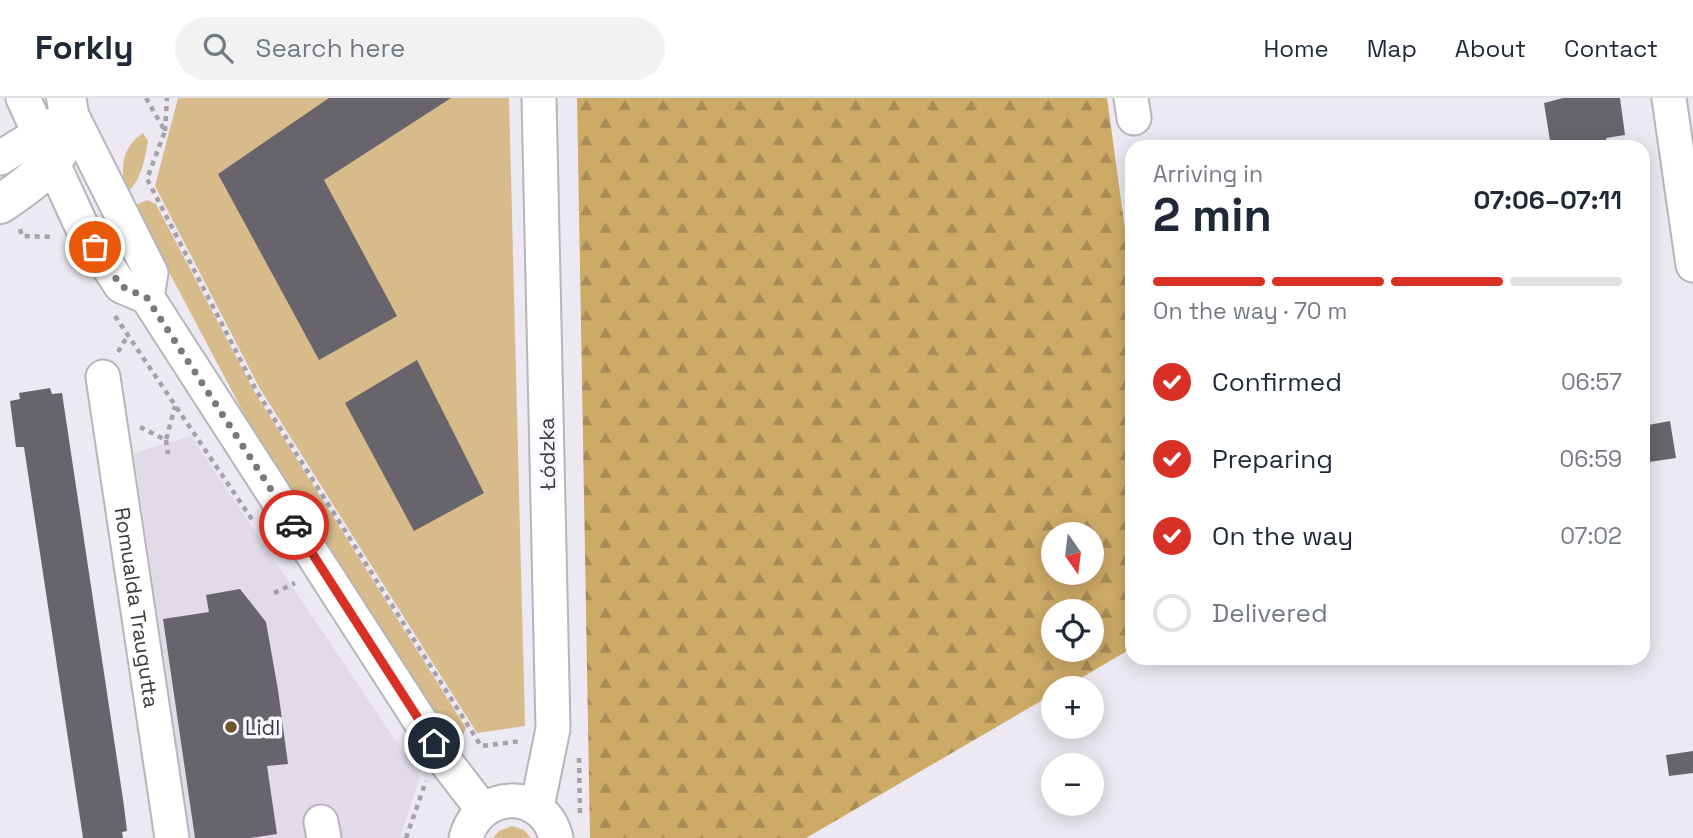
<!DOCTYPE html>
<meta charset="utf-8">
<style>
:root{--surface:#fff;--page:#f2f2f3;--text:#1f2937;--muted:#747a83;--line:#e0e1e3;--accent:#d93025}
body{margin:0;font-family:"Space Grotesk",sans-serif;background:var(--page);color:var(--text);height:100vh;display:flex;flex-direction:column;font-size:26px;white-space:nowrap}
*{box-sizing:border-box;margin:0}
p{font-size:23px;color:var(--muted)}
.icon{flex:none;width:38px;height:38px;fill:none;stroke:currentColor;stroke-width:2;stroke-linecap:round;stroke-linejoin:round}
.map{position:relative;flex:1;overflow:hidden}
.sheet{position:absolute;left:1125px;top:42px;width:525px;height:525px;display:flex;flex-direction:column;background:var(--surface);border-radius:21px;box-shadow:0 4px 18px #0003}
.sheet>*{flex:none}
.needle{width:46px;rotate:166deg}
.tools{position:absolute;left:1041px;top:424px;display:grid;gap:14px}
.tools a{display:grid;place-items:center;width:63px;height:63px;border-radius:50%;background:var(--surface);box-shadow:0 4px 18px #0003;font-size:35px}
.pin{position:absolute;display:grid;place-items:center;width:60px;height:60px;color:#fff;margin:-30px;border:4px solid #fff;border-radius:50%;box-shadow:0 2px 7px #0007}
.courier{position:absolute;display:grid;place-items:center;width:70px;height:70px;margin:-35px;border:5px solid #d93025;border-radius:50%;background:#fff;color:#222;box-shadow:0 2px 9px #0007}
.head em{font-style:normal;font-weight:700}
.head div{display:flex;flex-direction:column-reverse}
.head{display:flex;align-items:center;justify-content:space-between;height:119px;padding:0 28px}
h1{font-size:46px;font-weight:700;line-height:52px}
.bar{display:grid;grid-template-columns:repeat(4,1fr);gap:10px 7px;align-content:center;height:84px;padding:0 28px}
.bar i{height:9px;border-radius:5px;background:var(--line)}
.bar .active{background:var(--accent)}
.bar p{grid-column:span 4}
ol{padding:0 28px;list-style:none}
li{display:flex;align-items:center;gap:21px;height:77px}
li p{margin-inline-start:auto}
li .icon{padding:7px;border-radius:50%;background:var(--accent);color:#fff;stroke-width:4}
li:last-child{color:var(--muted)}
li i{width:38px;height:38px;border:4px solid var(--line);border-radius:50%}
header{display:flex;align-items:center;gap:42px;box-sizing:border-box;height:98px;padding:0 35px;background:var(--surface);border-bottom:2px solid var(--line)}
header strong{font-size:33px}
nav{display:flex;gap:38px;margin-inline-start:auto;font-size:24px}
.search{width:490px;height:63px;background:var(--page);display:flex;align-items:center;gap:18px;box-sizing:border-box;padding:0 24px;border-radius:38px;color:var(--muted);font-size:26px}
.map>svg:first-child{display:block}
</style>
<header>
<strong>Forkly</strong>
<div class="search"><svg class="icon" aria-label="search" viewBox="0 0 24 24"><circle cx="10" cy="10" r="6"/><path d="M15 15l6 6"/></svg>Search here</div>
<nav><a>Home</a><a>Map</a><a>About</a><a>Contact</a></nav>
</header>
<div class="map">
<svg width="1693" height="740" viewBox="0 0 1693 740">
<defs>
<pattern id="forest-firs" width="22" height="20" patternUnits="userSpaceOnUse" patternTransform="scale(1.75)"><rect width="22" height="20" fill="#ceaa67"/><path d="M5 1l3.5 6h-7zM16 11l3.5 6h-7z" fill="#a88b56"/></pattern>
</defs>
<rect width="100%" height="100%" fill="#ece9f2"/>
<polygon fill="#e0dae9" points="191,338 420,679 400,740 190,740 134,355"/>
<g fill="#d7bb8a">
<polygon points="178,0 509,0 525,628 477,635 259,289 155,88"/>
<path d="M 143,35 L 148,43 C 145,60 141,84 127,94 C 119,71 122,49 143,35 Z"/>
<polygon points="147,102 156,106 254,293 466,630 463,637 452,645 250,327 134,108"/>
<polygon points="512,728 524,732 531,740 493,740 499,733"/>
</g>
<path fill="url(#forest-firs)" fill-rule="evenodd" d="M 577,0 L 1107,0 L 1132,182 L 1132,550 L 1064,590 L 1054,590 L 1053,596 L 806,740 L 590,740 ZM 1054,436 L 1092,436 L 1092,474 L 1054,474 ZM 1054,513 L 1092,513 L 1092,551 L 1054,551 Z"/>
<g fill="#67646b">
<polygon points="329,0 451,0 324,82 397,218 319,262 218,76"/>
<polygon points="1563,0 1620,0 1625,37 1606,40 1607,49 1551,49 1544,5"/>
<polygon points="417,262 484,395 414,433 345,305"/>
<polygon points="50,290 52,296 62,295 124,708 127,733 122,734 123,740 83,740 24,349 16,349 10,303 20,301 19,295"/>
<polygon points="1670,323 1676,360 1649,364 1648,359 1643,360 1643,328"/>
<polygon points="240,491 266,524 278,592 288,666 267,668 277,736 250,740 195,740 163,521 209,514 206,497"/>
<polygon points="1693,653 1693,675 1669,678 1666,657"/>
</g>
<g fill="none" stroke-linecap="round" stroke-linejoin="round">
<defs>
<g id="minor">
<polyline points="23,0 82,129 121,188 147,199 449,668 483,712"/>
<polyline points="1131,0 1134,20"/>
<polyline points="1669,0 1693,167"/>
<polyline points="0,60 71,16 151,175 147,199"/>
<path id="s1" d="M 103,279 L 172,740"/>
<polyline points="537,709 553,631 539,0"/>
<polyline points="321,724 324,740"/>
<path d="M 466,740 C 479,691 544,690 556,740"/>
</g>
<path id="major" d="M 0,106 C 38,81 80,50 66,0"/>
</defs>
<use href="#minor" stroke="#b7b4bc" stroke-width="37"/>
<use href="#major" stroke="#b7b4bc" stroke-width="42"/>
<g stroke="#a4a2a8" stroke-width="4.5" stroke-dasharray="5 5" stroke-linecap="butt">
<polyline points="146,0 165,33 147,81 256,292 481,648 522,643"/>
<polyline points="165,33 167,0"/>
<polyline points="20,131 22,138 54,139"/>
<polyline points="115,218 253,423"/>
<polyline points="118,254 128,237"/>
<polyline points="140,329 166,342 175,308"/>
<polyline points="166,342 168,356"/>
<polyline points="274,495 295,485"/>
<polyline points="579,660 580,718"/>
<polyline points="406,740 426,683"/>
</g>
<use href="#minor" stroke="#fff" stroke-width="33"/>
<use href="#major" stroke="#fff" stroke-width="38"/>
</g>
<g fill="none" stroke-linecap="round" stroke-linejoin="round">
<polyline stroke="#79777c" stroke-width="7" stroke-dasharray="0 12.6" points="95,149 121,188 147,200 294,427"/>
<polyline stroke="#d93025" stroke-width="9" points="294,427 434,645"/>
</g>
<circle fill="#6e5526" stroke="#faf6ff" stroke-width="2.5" cx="231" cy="629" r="7"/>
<g text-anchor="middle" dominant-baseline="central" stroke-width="7" stroke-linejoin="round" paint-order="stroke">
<g font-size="21" fill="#3b3a3d" stroke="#faf6ff">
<text transform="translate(547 356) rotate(-91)">Łódzka</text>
<text stroke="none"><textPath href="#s1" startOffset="233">Romualda Traugutta</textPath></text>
</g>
<g font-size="21" fill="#3b3a3d" stroke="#faf6ff" text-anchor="start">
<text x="245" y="629">Lidl</text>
</g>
</g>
</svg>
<div class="tools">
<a><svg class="needle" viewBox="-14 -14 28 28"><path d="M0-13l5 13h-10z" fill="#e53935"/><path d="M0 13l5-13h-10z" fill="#747a83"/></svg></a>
<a><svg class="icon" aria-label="locate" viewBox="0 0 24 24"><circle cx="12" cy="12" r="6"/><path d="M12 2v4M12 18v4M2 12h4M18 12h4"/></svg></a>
<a>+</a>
<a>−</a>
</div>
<div class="pin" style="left:95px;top:149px;background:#ea580c"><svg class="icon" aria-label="bag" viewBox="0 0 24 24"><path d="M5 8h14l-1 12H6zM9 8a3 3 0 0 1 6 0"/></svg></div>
<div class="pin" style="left:434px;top:645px;background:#1f2937"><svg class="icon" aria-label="home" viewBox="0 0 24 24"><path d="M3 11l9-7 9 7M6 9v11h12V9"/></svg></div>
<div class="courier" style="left:294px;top:427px"><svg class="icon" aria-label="car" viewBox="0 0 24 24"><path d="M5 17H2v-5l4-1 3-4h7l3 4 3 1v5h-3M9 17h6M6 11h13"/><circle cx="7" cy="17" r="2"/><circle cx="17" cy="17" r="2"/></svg></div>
<section class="sheet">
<div class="head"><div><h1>2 min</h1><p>Arriving in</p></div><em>07:06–07:11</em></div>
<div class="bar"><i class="active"></i><i class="active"></i><i class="active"></i><i></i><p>On the way · 70 m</p></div>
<ol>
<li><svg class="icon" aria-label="check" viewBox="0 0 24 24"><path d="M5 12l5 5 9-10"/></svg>Confirmed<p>06:57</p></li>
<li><svg class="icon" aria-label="check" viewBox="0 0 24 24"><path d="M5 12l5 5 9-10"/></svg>Preparing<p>06:59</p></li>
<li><svg class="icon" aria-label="check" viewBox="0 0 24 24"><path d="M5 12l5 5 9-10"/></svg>On the way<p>07:02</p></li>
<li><i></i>Delivered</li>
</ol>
</section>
</div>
